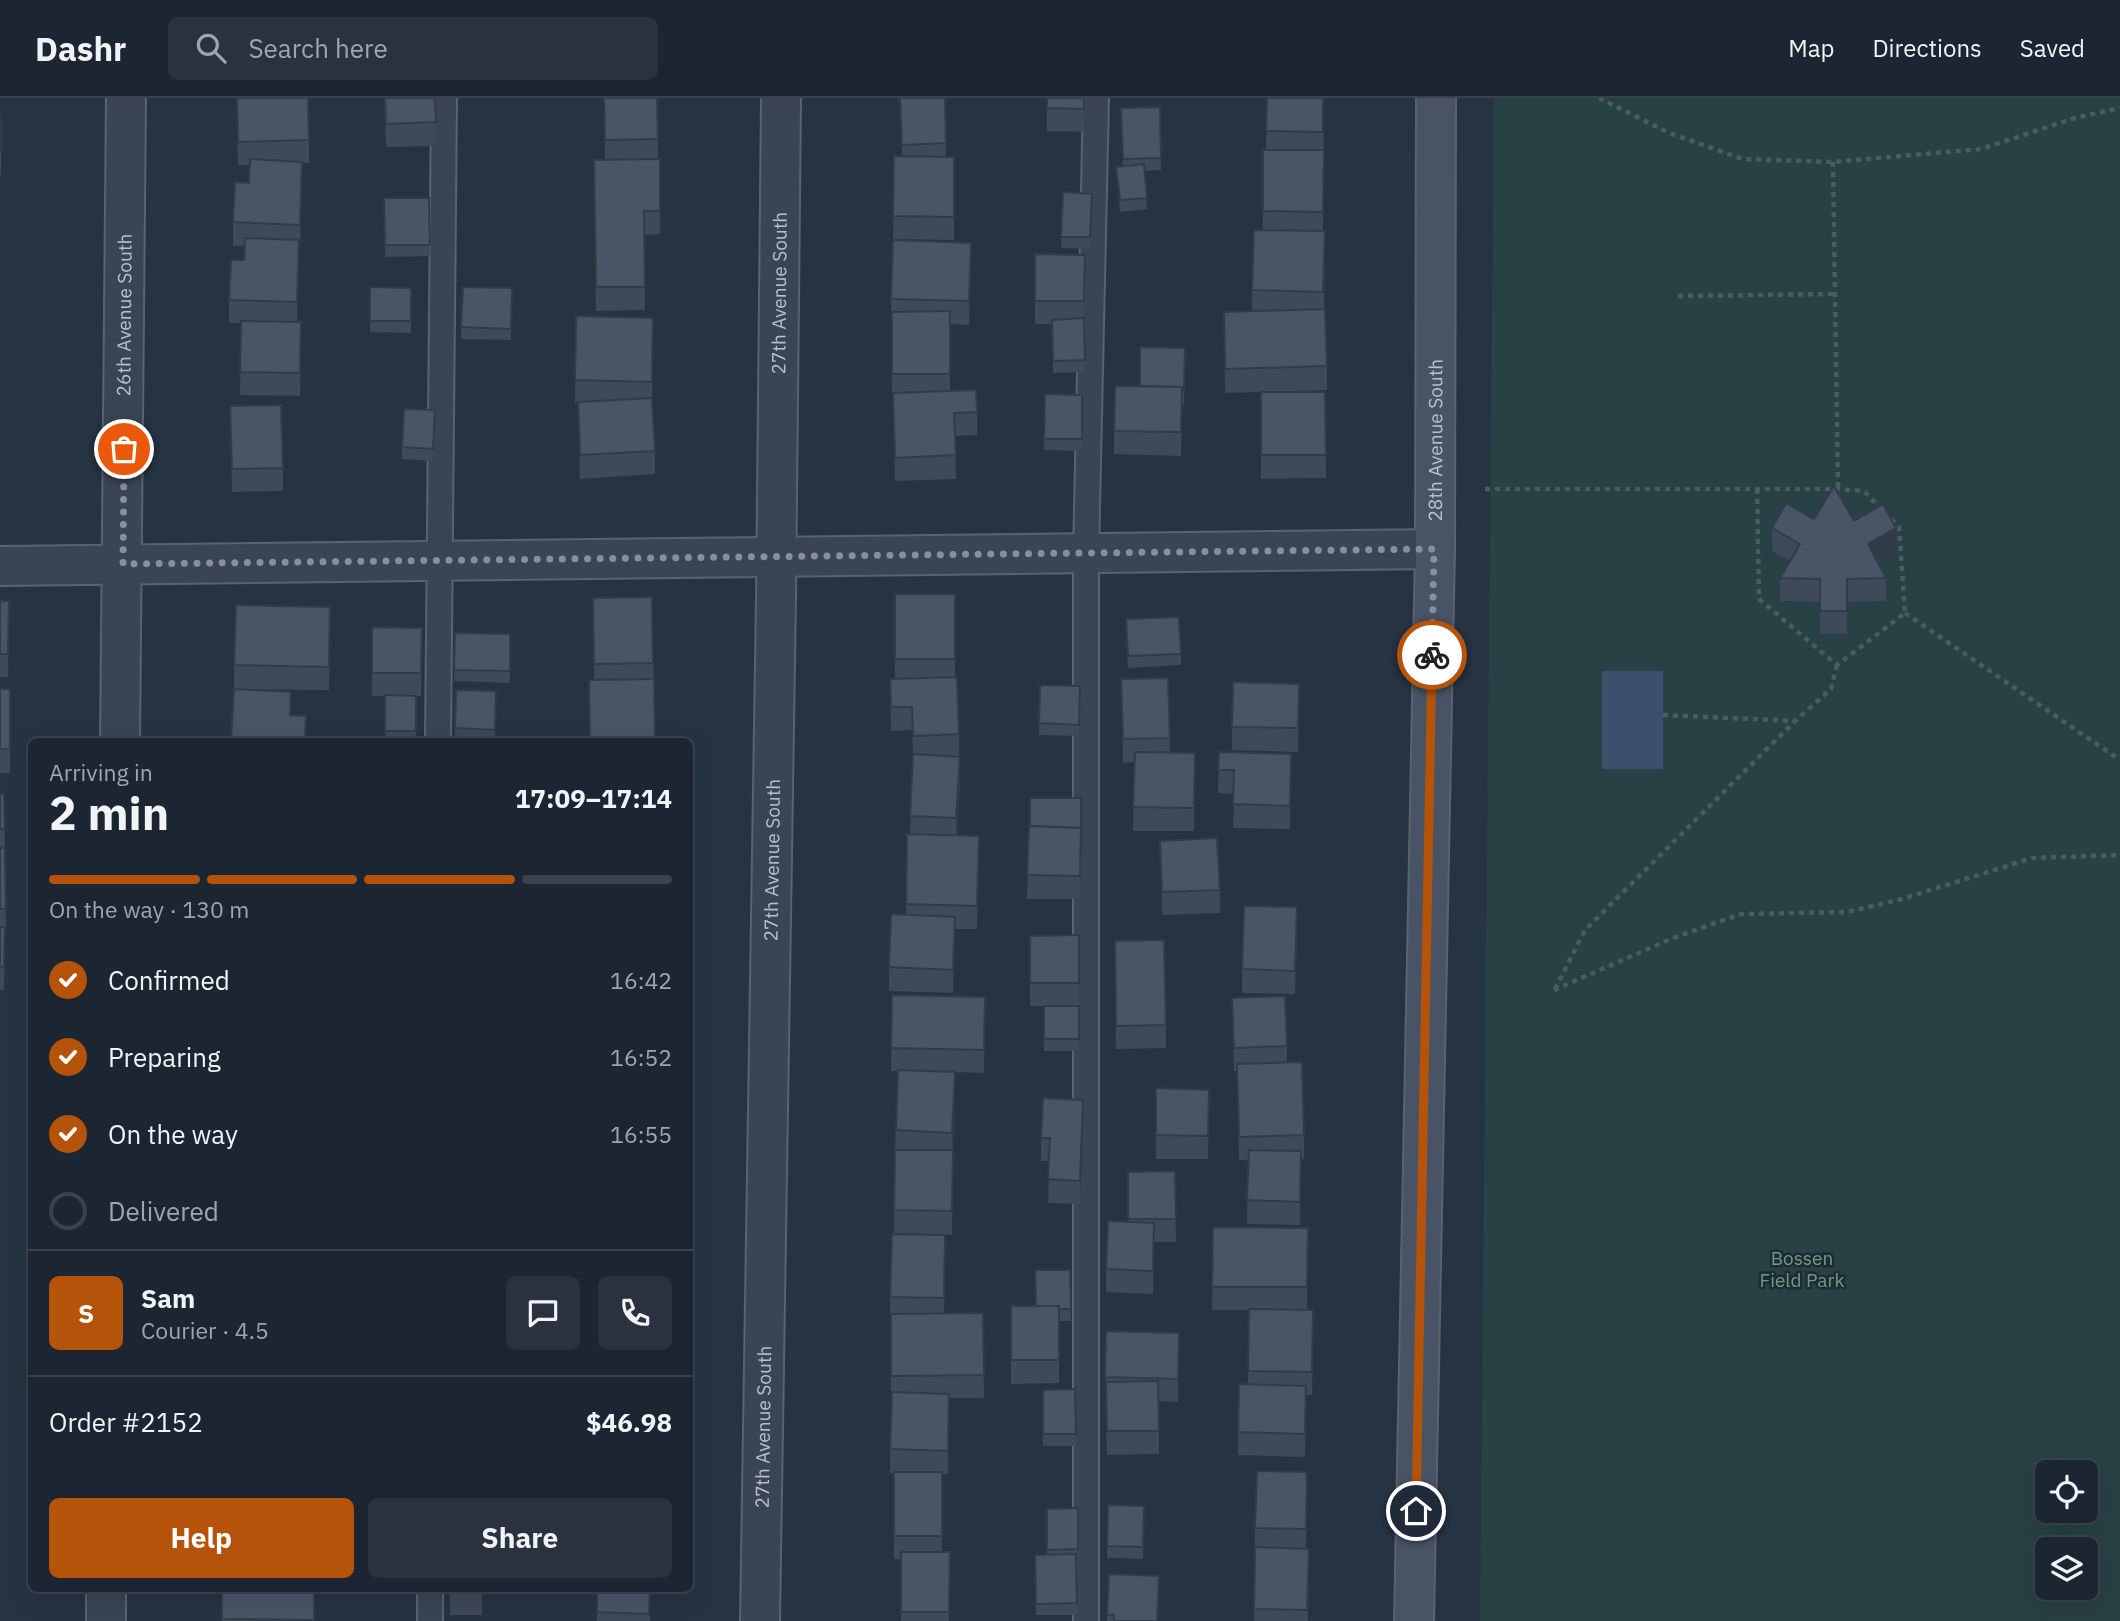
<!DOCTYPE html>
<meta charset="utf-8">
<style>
:root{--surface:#1c2632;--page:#29323e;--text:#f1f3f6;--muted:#a0a5ac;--line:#3a434d;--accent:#b45309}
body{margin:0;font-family:"IBM Plex Sans",sans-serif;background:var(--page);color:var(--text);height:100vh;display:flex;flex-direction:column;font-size:26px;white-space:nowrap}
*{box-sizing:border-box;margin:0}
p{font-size:23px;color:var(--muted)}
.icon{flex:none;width:38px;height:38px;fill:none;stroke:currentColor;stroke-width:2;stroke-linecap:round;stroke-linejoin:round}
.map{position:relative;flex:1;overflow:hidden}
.details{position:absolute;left:28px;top:640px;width:665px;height:854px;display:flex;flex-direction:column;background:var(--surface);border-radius:10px;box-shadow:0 7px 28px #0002,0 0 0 2px var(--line)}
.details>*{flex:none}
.fabs{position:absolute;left:2035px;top:1362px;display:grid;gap:14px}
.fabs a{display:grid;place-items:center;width:63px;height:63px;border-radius:10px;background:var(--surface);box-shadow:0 7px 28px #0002,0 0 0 2px var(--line);font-size:35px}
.pin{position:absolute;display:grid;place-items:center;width:60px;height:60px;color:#fff;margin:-30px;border:4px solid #fff;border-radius:50%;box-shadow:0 2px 7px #0007}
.courier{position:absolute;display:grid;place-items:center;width:70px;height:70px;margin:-35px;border:5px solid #b45309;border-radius:50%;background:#fff;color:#222;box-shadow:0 2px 9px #0007}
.head em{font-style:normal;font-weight:700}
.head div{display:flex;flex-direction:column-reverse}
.head{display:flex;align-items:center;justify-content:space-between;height:119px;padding:0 21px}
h1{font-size:46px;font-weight:700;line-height:52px}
.bar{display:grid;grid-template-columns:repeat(4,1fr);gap:10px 7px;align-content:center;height:84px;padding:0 21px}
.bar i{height:9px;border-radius:5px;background:var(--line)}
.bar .current{background:var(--accent)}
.bar p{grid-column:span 4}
.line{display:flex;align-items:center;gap:18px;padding:0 21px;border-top:2px solid var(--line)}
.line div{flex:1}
.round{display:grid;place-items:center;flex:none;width:74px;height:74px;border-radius:10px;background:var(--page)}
ol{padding:0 21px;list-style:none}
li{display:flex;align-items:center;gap:21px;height:77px}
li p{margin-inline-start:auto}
li .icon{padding:7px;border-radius:50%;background:var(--accent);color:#fff;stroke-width:4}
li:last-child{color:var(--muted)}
li i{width:38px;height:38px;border:4px solid var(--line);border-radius:50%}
.button{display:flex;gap:14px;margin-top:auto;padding:14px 21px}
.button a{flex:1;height:80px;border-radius:10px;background:var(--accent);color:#fff;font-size:28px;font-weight:700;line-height:80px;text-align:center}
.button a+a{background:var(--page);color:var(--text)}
header{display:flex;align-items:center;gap:42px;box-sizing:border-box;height:98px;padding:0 35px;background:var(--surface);border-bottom:2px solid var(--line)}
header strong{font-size:33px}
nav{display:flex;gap:38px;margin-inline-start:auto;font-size:24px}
.search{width:490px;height:63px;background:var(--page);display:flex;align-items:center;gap:18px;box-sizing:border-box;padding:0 24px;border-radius:10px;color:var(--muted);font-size:26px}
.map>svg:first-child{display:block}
</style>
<header>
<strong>Dashr</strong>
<div class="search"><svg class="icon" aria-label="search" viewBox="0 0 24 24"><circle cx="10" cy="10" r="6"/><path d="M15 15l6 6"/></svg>Search here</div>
<nav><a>Map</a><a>Directions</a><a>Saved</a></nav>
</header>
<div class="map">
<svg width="2120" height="1523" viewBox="0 0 2120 1523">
<rect width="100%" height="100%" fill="#263343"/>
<path fill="#284144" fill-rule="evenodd" d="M 1494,0 L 2120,0 L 2120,1523 L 1480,1523 ZM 2048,1374 L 2086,1374 L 2086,1412 L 2048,1412 ZM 2048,1451 L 2086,1451 L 2086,1489 L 2048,1489 Z"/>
<rect fill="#3b506c" x="1602" y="573" width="61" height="98"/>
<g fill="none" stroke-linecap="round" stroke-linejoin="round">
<defs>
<g id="lane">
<polyline points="438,644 444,0"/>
<polyline points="430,1523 430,1491"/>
<polyline points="1086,1523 1086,455 1096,0"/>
</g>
<g id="street">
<polyline points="0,468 1435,451"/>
<path id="s1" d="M 120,644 L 126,0"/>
<polyline points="106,1523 106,1491"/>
<path id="s2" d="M 760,1523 L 776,500 L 781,0"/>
</g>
<g id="secondary">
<path id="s3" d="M 1414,1523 L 1435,451 L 1436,0"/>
</g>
</defs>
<use href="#lane" stroke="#596370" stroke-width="28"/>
<use href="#street" stroke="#596370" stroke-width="42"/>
<use href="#secondary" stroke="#596370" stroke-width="42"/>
<g stroke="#465e61" stroke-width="4.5" stroke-dasharray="5 5" stroke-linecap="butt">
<polyline points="1599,0 1669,35 1743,61 1833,64 1981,51 2075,20 2120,10"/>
<polyline points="1833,64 1838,391"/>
<polyline points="1678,198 1835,196"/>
<polyline points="1485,391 1838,391 1864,393 1882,412"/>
<polyline points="1757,391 1759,501 1837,567 1905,515 1899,429 1888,418"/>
<polyline points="1905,515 2120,662"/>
<polyline points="1663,617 1795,623 1831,591 1837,567"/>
<polyline points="1555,891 1585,832 1795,623"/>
<polyline points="1554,892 1673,840 1741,816 1847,814 1902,801 2032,760 2120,757"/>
</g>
<use href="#lane" stroke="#3a4553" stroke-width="24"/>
<use href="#street" stroke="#3a4553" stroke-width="38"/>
<use href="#secondary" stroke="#485466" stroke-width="38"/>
</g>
<g fill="#3e4959">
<polygon points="236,0 309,42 309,65 302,65 300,150 299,150 297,224 301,224 300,298 240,297 241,225 229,225 229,202 244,162 245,148 233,148 233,124 249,85 250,67 238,67"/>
<polygon points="384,0 435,0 436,48 386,49"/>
<polygon points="604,0 657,0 658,61 660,61 660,136 644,137 645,212 596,213 594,62 605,62"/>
<polygon points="900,0 945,0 946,59 954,59 954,142 893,141 894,58 902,59"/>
<polygon points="1047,0 1085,0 1084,34 1047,33"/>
<polygon points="1267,0 1324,0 1323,133 1325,156 1324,211 1327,268 1327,292 1225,295 1224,214 1252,213 1252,192 1263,132 1263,52 1266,52"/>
<polygon points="1160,9 1161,72 1144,73 1147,111 1120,114 1116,69 1123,69 1121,10"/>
<polygon points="0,17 1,53 1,77 0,77"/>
<polygon points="1063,94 1092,108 1090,151 1061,150"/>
<polygon points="384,100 429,100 430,158 385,159"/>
<polygon points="1035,156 1085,157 1084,224 1085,274 1053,275 1052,226 1035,226"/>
<polygon points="971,168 969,227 950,226 950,293 977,314 977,337 955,338 956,381 895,383 893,300 892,300 891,201"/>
<polygon points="370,189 411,190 411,235 370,234"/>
<polygon points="463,189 512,190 511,242 461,241"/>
<polygon points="576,218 653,220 652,300 655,353 655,376 580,381 578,305 575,305"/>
<polygon points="1185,250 1184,306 1182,306 1181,358 1114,356 1114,333 1140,288"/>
<polygon points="1261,294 1325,294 1326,380 1261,381"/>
<polygon points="1045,296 1082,297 1082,353 1044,352"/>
<polygon points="230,308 283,370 283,393 232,394"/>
<polygon points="435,324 433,363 402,361 402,349"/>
<polygon points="1814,421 1896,453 1877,464 1886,480 1886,503 1847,504 1847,536 1820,536 1820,504 1780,503 1780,480 1790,463 1772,453 1772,430"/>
<polygon points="895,496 955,496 955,579 959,636 960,682 957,737 979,738 977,831 955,831 953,895 889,893 889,869 906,817 907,736 910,736 913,658 912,632 891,633 890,581 895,581"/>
<polygon points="652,499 655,644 590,644 589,582 594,582 593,500"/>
<polygon points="0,503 9,503 8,579 0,579"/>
<polygon points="372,529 422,553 421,598 416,598 416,644 385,644 385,598 372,598"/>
<polygon points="330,532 329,592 234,591 234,567"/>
<polygon points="1126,533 1181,556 1181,567 1128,570"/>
<polygon points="455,535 510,536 510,585 454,583"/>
<polygon points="1168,580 1170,655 1195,655 1194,733 1133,733 1134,664 1123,665 1121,581"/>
<rect x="0" y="591" width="10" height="84"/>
<polygon points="234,591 291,617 306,644 231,644"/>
<polygon points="1080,600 1079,638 1039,637 1039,625"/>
<polygon points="496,605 495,644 455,642 455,630"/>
<polygon points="1299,609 1298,654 1232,652 1232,629"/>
<polygon points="1219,654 1291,679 1290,731 1233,730 1234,696 1218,695"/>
<polygon points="0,696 4,696 5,750 6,834 5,834 4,892 0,892"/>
<polygon points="1029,728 1081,753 1080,801 1027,801"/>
<polygon points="1160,743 1220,792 1220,815 1162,817"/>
<polygon points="1297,832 1295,896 1242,895 1242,871"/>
<polygon points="1079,837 1079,953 1044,953 1044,908 1030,908 1030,838"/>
<polygon points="1115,843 1166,927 1166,950 1116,951"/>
<polygon points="892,897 985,899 984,975 955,974 953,1052 952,1137 894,1135 895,1052 898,973 891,973"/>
<polygon points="1232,900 1287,948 1287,964 1304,1037 1304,1061 1301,1061 1300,1127 1247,1126 1248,1062 1239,1062 1237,973 1234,973"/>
<polygon points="1156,990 1209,992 1208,1061 1156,1061"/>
<polygon points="1083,1025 1080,1106 1048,1105 1049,1063 1041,1063 1041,1040"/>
<polygon points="1175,1073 1176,1144 1154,1144 1153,1196 1106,1194 1106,1171 1128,1124 1128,1074"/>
<polygon points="1213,1129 1308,1130 1307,1212 1313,1235 1312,1297 1306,1297 1305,1359 1238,1357 1239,1286 1248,1286 1249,1212 1212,1212"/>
<polygon points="945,1160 944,1216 983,1215 984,1300 949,1300 948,1376 942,1376 942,1454 950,1454 949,1523 901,1523 901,1461 894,1461 894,1375 890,1375 891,1301 890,1199"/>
<polygon points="1070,1172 1071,1223 1059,1223 1059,1285 1011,1286 1011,1208 1036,1208"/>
<polygon points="1106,1233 1179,1235 1178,1304 1159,1303 1159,1356 1107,1357 1105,1302"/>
<polygon points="1075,1291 1076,1348 1043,1348 1043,1292"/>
<polygon points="1307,1397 1306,1451 1309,1474 1308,1523 1254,1523 1255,1430"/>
<polygon points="1108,1407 1144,1408 1143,1461 1107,1460"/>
<polygon points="1078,1410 1078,1463 1076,1463 1077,1517 1036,1517 1035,1457 1047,1457 1047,1411"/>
<polygon points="1109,1476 1159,1501 1158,1523 1107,1523"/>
<rect x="222" y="1491" width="92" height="32"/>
<rect x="450" y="1491" width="32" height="26"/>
<rect x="597" y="1491" width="53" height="32"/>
</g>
<g fill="#323c48">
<polygon points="302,64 302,87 300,150 300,127"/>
<polygon points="299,142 299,165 297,227 297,204"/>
<polygon points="971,145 971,168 969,227 969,203"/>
<polygon points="1896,430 1896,453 1868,469 1868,446"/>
<polygon points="960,659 960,682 956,743 956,720"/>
<polygon points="1297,809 1297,832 1295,896 1295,873"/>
<polygon points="955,819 955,843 953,895 953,872"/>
<polygon points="955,974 955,998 952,1058 952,1035"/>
<polygon points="1083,1002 1083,1025 1080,1106 1080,1083"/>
<polygon points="1309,1451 1309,1474 1307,1523 1307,1512"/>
</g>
<g fill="#485567" stroke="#323c48" stroke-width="2">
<polygon points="237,0 308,0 309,42 238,44"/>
<polygon points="385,0 435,0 436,24 386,26"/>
<polygon points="604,0 657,0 658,41 605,42"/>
<polygon points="900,0 945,0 946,45 902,47"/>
<polygon points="1047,0 1084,0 1084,11 1047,10"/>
<polygon points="1267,0 1323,0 1323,34 1266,33"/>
<polygon points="1160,9 1161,60 1123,61 1121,10"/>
<rect x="0" y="17" width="1" height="36"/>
<polygon points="1263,52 1324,52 1323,114 1263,113"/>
<polygon points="894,58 954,59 954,119 893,118"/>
<polygon points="250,61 302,64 300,127 233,124 235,84 249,85"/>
<polygon points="660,61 660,113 644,113 645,189 596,189 594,62"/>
<polygon points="1144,66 1147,100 1120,102 1116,69"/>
<polygon points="1063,94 1092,96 1090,139 1061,139"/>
<polygon points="384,100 429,100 430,147 385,147"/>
<polygon points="1254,132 1325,133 1323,194 1252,192"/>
<polygon points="245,140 299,142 297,204 229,202 231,162 244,162"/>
<polygon points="893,142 971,145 969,203 891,201"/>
<polygon points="1035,156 1085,157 1084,203 1035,203"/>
<polygon points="370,189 411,190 411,223 370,223"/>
<polygon points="463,189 512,190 511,231 461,229"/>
<polygon points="1325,211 1327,268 1225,271 1224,214"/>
<polygon points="950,213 950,276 892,276 892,214"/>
<polygon points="576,218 653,220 652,284 575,282"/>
<polygon points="1084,220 1085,262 1053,263 1052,222"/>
<polygon points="241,223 301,224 300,275 240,274"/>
<polygon points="1140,249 1185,250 1184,294 1182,294 1182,289 1140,288"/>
<polygon points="1115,288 1182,289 1181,334 1114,333"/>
<polygon points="976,292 977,314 954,315 956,357 895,360 893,295"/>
<polygon points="1261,294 1325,294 1326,357 1261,357"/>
<polygon points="1045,296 1082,297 1082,341 1044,341"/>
<polygon points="652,300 655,353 580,357 578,304"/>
<polygon points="281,307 283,370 232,371 230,308"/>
<polygon points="404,311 435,312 433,351 402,349"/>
<polygon points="1834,388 1854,423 1883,406 1896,430 1868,446 1886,480 1847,481 1847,513 1820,513 1820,481 1780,480 1800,446 1772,430 1786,405 1814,421"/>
<rect x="895" y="496" width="60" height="65"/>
<polygon points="652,499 653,565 594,566 593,500"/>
<polygon points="0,503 9,503 8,556 0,556"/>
<polygon points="236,507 330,509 329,569 234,567"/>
<polygon points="1179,519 1181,556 1128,558 1126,521"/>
<polygon points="372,529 422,530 421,575 372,575"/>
<polygon points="455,535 510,536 510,573 454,572"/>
<polygon points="957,579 959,636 913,638 912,609 891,609 890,581"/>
<polygon points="1168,580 1170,640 1123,641 1121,581"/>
<polygon points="654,581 655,642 590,643 589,582"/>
<polygon points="1233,584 1299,586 1298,630 1232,629"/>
<polygon points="1040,587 1080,588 1079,627 1039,625"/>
<rect x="0" y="591" width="10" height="60"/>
<polygon points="234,591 291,594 290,617 306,618 305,644 231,641"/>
<polygon points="456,592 496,593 495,632 455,630"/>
<polygon points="385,597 416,598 416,633 385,633"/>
<polygon points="1135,654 1195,655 1194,710 1133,709"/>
<polygon points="1219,654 1291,656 1290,708 1233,706 1234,672 1218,672"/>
<polygon points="913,656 960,659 956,720 910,718"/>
<polygon points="0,696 4,696 5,731 0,731"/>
<polygon points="1030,700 1081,700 1081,730 1030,728"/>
<polygon points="1029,728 1081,730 1080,778 1027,777"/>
<polygon points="907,736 979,738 977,808 906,806"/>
<polygon points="1217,740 1220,792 1162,794 1160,743"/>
<polygon points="0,750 5,750 6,811 0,811"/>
<polygon points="1244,808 1297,809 1295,873 1242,871"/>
<polygon points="891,816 955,819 953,872 889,869"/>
<polygon points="0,829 5,829 4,869 0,869"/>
<polygon points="1079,837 1079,885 1030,885 1030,838"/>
<polygon points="1164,842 1166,927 1116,928 1115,843"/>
<polygon points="892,897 985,899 984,952 891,950"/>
<polygon points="1285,898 1287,948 1234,950 1232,900"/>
<rect x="1044" y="908" width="35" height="33"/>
<polygon points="1302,964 1304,1037 1239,1039 1237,966"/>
<polygon points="898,972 955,974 952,1035 896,1032"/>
<polygon points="1156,990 1209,992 1208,1038 1156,1037"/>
<polygon points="1043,1000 1083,1002 1080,1083 1048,1081 1050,1040 1041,1040"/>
<polygon points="895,1052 953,1052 952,1113 894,1112"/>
<polygon points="1249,1052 1301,1053 1300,1104 1247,1102"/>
<polygon points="1175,1073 1176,1121 1128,1121 1128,1074"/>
<polygon points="1108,1123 1154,1125 1153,1173 1106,1171"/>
<polygon points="1213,1129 1308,1130 1307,1189 1212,1189"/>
<polygon points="892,1136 945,1137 944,1200 890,1199"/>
<polygon points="1035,1172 1070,1172 1071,1211 1059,1211 1059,1208 1036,1208"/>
<rect x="1011" y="1208" width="48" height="54"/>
<polygon points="1249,1211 1313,1212 1312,1274 1248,1273"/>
<polygon points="983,1215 984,1277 891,1278 891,1216"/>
<polygon points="1106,1233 1179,1235 1178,1281 1105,1279"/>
<polygon points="1158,1283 1159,1333 1107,1333 1106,1284"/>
<polygon points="1239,1286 1306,1288 1305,1336 1238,1334"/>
<polygon points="1075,1291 1076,1336 1043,1336 1043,1292"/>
<polygon points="892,1294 949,1296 948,1353 890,1351"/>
<polygon points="1257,1373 1307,1374 1306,1431 1255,1430"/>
<rect x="894" y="1374" width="48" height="64"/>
<polygon points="1108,1407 1144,1408 1143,1449 1107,1448"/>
<polygon points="1078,1410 1078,1451 1047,1452 1047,1411"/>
<polygon points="1255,1449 1309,1451 1307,1512 1254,1511"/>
<polygon points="901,1454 950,1454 949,1514 901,1514"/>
<polygon points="1076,1456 1077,1505 1036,1506 1035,1457"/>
<polygon points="1109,1476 1159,1478 1157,1523 1114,1523 1114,1517 1107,1517"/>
<polygon points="222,1491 314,1491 314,1522 222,1521"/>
<polygon points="450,1491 482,1491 482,1494 450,1493"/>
<polygon points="597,1491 650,1491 649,1516 597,1514"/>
</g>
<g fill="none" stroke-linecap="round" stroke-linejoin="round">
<polyline stroke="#858f9d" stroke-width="7" stroke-dasharray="0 12.6" points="124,351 123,466 1434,451 1432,557"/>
<polyline stroke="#b45309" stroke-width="9" points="1416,1413 1432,557"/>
</g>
<g text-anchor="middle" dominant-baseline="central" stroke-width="5" stroke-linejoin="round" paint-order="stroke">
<g font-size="19" fill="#b8c0cd" stroke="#1f2a38">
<text stroke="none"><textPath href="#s2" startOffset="1328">27th Avenue South</textPath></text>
<text stroke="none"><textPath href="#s1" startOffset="427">26th Avenue South</textPath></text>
<text stroke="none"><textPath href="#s3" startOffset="1181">28th Avenue South</textPath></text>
<text stroke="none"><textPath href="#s2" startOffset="761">27th Avenue South</textPath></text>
<text stroke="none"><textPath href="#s2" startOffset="194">27th Avenue South</textPath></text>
</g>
<g font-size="19" fill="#6e9e79" stroke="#1f2a38">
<text x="1802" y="1160">Bossen<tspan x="1802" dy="22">Field Park</tspan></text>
</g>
</g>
</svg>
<div class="fabs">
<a><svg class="icon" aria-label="locate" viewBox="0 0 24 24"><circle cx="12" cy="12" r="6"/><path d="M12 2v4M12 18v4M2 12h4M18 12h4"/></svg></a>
<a><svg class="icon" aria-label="layers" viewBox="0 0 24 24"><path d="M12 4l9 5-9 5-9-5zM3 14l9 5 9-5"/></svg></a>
</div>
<div class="pin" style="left:124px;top:351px;background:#ea580c"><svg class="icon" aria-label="bag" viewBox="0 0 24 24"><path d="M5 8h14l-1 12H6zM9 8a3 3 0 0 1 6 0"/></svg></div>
<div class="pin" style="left:1416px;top:1413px;background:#1f2937"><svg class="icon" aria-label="home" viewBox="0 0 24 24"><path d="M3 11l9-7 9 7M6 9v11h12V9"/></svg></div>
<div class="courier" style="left:1432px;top:557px"><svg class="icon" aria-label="bike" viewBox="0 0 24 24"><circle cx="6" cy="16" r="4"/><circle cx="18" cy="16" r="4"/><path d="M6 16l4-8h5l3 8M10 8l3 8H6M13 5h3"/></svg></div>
<section class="details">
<div class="head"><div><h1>2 min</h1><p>Arriving in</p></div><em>17:09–17:14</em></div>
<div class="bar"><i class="current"></i><i class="current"></i><i class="current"></i><i></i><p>On the way · 130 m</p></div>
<ol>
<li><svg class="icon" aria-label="check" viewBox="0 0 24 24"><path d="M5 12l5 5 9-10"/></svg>Confirmed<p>16:42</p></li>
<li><svg class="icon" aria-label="check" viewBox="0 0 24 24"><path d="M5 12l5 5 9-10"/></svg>Preparing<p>16:52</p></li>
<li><svg class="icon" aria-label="check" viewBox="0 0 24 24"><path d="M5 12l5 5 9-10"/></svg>On the way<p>16:55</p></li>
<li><i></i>Delivered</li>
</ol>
<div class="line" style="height:126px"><b class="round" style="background:var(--accent);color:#fff">S</b><div><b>Sam</b><p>Courier · 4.5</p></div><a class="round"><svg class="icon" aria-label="chat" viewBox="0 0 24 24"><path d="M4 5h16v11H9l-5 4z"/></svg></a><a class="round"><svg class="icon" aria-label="phone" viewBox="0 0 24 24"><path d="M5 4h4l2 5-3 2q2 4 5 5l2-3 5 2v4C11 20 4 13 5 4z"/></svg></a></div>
<div class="line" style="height:91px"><div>Order #2152</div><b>$46.98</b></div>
<div class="button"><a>Help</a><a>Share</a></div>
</section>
</div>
